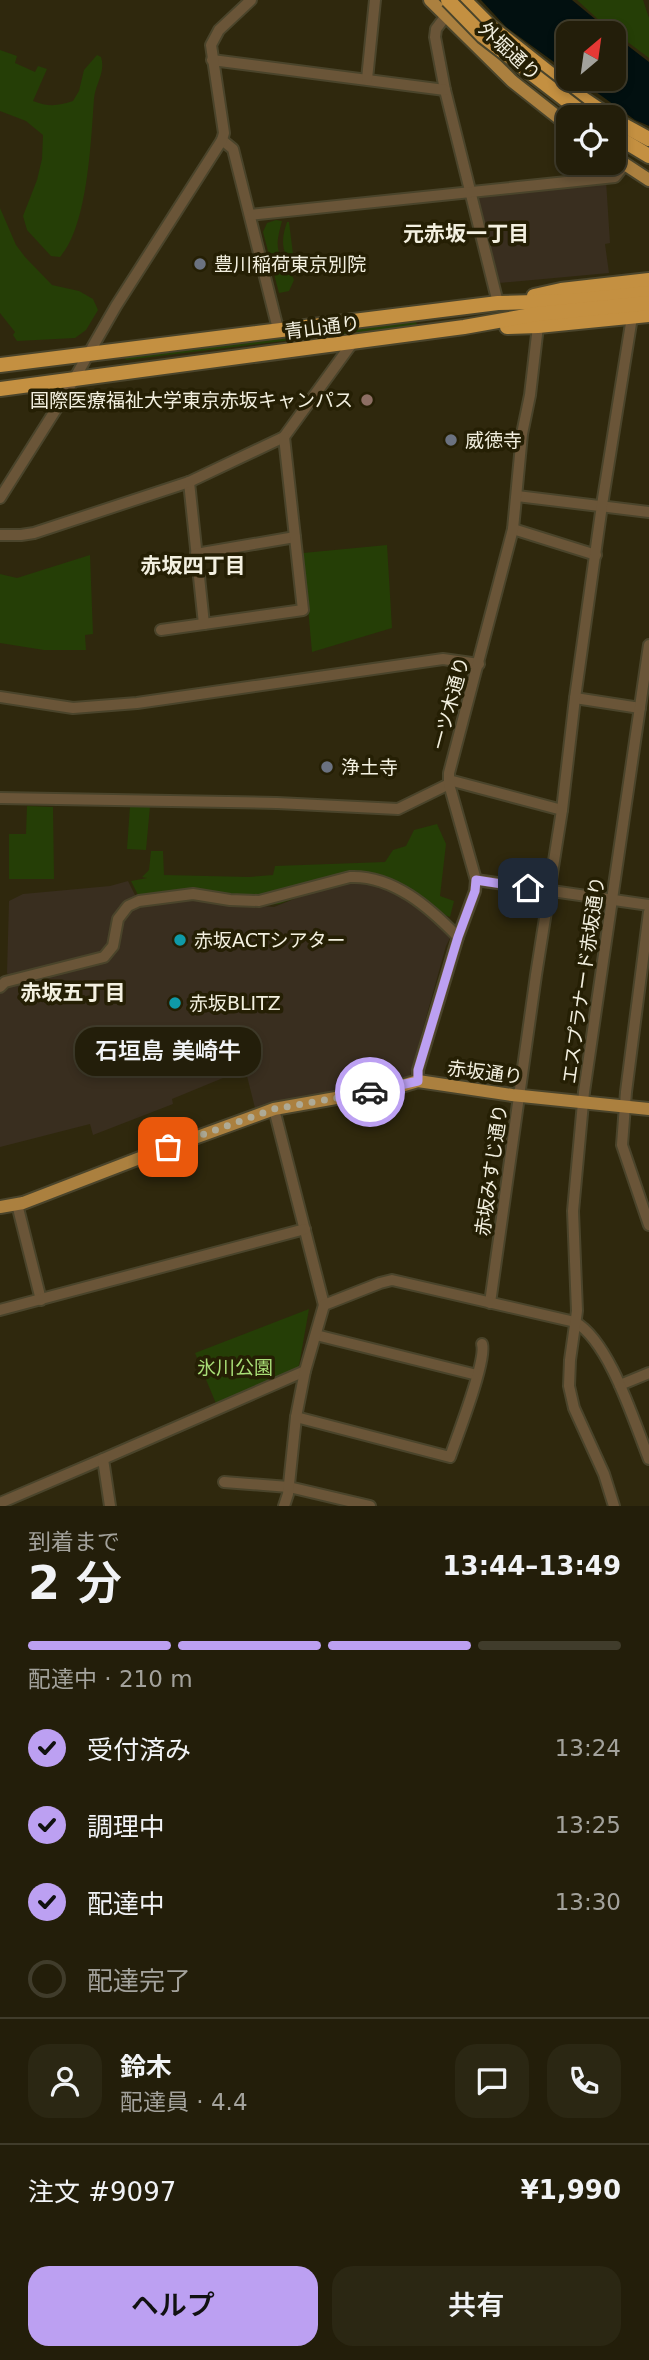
<!DOCTYPE html>
<html lang="ja">
<meta charset="utf-8">
<style>
:root{--surface:#231e0a;--page:#2b2713;--text:#f1f3f6;--muted:#a3a29c;--line:#403c2b;--accent:#bca0f2}
body{margin:0;font-family:"DejaVu Sans","Noto Sans JP",sans-serif;background:var(--page);color:var(--text);height:100vh;display:flex;flex-direction:column;font-size:26px;white-space:nowrap}
*{box-sizing:border-box;margin:0}
p{font-size:23px;color:var(--muted)}
.icon{flex:none;width:38px;height:38px;fill:none;stroke:currentColor;stroke-width:2;stroke-linecap:round;stroke-linejoin:round}
.map{position:relative;height:1506px;overflow:hidden}
.side{display:flex;flex-direction:column;background:var(--surface);flex:1}
.side>*{flex:none}
.needle{width:46px;rotate:29deg}
.controls{position:absolute;left:556px;top:21px;display:grid;gap:14px}
.controls a{display:grid;place-items:center;width:70px;height:70px;border-radius:14px;background:var(--surface);box-shadow:0 4px 10px #0003,0 0 0 2px var(--line);font-size:35px}
.pin{position:absolute;display:grid;place-items:center;width:60px;height:60px;color:#fff;margin:-30px;border-radius:14px;box-shadow:0 4px 10px #0006}
.courier{position:absolute;display:grid;place-items:center;width:70px;height:70px;margin:-35px;border:5px solid #bca0f2;border-radius:50%;background:#fff;color:#222;box-shadow:0 2px 9px #0007}
.bubble{position:absolute;height:49px;border-radius:21px;background:var(--surface);box-shadow:0 4px 10px #0003,0 0 0 2px var(--line);font-size:23px;font-weight:600;line-height:49px;text-align:center}
.summary em{font-style:normal;font-weight:600}
.summary div{display:flex;flex-direction:column-reverse}
.summary{display:flex;align-items:center;justify-content:space-between;height:119px;padding:0 28px}
h1{font-size:46px;font-weight:600;line-height:52px}
.bar{display:grid;grid-template-columns:repeat(4,1fr);gap:10px 7px;align-content:center;height:84px;padding:0 28px}
.bar i{height:9px;border-radius:5px;background:var(--line)}
.bar .selected{background:var(--accent)}
.bar p{grid-column:span 4}
.line{display:flex;align-items:center;gap:18px;padding:0 28px;border-top:2px solid var(--line)}
.line div{flex:1}
.round{display:grid;place-items:center;flex:none;width:74px;height:74px;border-radius:21px;background:var(--page)}
ol{padding:0 28px;list-style:none}
li{display:flex;align-items:center;gap:21px;height:77px}
li p{margin-inline-start:auto}
li .icon{padding:7px;border-radius:50%;background:var(--accent);color:#111;stroke-width:4}
li:last-child{color:var(--muted)}
li i{width:38px;height:38px;border:4px solid var(--line);border-radius:50%}
.action{display:flex;gap:14px;margin-top:auto;padding:14px 28px}
.action a{flex:1;height:80px;border-radius:21px;background:var(--accent);color:#111;font-size:28px;font-weight:600;line-height:80px;text-align:center}
.action a+a{background:var(--page);color:var(--text)}
.map>svg:first-child{display:block}
</style>
<div class="map">
<svg width="649" height="1506" viewBox="0 0 649 1506">
<rect width="100%" height="100%" fill="#2f280d"/>
<g fill="#392e1f">
<polygon points="606,180 610,243 605,244 609,273 499,283 475,194"/>
<polygon points="128,881 141,907 195,900 274,907 324,887 348,883 362,883 387,889 424,910 451,936 446,946 410,1075 404,1079 286,1100 255,1108 246,1072 223,1078 172,1099 173,1104 93,1135 90,1124 0,1147 0,994 15,984 7,973 9,901 23,894 110,886"/>
</g>
<g fill="#253e06">
<polygon points="577,0 643,0 649,18 649,58 601,22"/>
<path d="M 0,50 L 17,56 L 15,63 L 35,72 L 38,66 L 47,69 L 33,101 C 48,107 58,106 73,101 L 79,91 L 84,70 L 97,55 L 101,57 C 106,73 95,84 94,99 C 91,139 88,226 60,257 L 51,256 L 27,230 L 23,216 L 37,180 L 42,159 L 43,135 L 26,121 L 0,111 Z"/>
<polygon points="0,208 16,245 25,257 52,285 79,291 93,299 98,310 86,330 75,338 17,341 13,335 15,332 0,313"/>
<path d="M 276,220 L 282,221 C 271,260 283,249 294,280 L 289,291 L 279,293 L 263,232 L 267,223 Z"/>
<path d="M 287,222 L 289,222 L 295,270 C 282,253 280,242 287,222 Z"/>
<polygon points="416,322 417,325 126,360 125,358"/>
<polygon points="387,545 392,628 312,652 303,553"/>
<polygon points="90,555 93,634 85,635 86,650 44,650 0,643 0,574 17,578"/>
<polygon points="27,806 53,807 54,879 9,879 9,834 26,834"/>
<polygon points="130,806 150,806 146,850 127,849"/>
<polygon points="437,824 446,844 440,896 454,901 450,917 420,905 377,883 342,881 279,904 264,905 195,897 143,905 131,881 147,878 142,877 149,870 151,851 163,851 164,875 249,877 273,875 275,866 385,862 393,850 406,846 414,830"/>
<polygon points="309,1309 298,1371 217,1406 195,1353"/>
</g>
<g fill="#021010">
<polygon points="481,0 572,0 612,33 569,33 569,73 506,27"/>
<polygon points="614,35 649,62 649,126 635,120 578,79 614,79"/>
</g>
<g fill="none" stroke-linecap="round" stroke-linejoin="round">
<defs>
<g id="minor">
<polyline points="445,17 436,29 435,37 445,90 498,303"/>
<polyline points="212,60 445,90"/>
<polyline points="367,79 375,0"/>
<polyline points="222,140 233,149 278,329"/>
<polyline points="250,215 615,177 625,164"/>
<polyline points="189,482 204,624"/>
<polyline points="517,496 649,512"/>
<polyline points="0,498 65,395 116,306 222,140 224,133 211,45 219,30 251,0"/>
<polyline points="513,529 596,555"/>
<polyline points="0,535 21,535 34,533 189,482 284,437 353,342"/>
<polyline points="196,554 295,537"/>
<polyline points="161,630 303,610 284,437"/>
<polyline points="0,697 73,708 137,703 443,659 479,664"/>
<polyline points="575,698 640,708"/>
<polyline points="449,780 562,810"/>
<polyline points="0,798 277,803 398,809 449,784"/>
<polyline points="476,880 649,905"/>
<polyline points="649,912 626,1092 622,1145 649,1225"/>
<path d="M 0,987 L 5,982 L 104,957 L 113,946 L 118,919 L 128,906 L 139,901 L 193,894 L 230,900 L 259,901 L 350,877 C 393,875 430,908 458,937"/>
<polyline points="418,1081 418,1070 458,937 475,891 476,880 449,784 449,773 513,529 522,434 530,395 538,326"/>
<polyline points="274,1109 324,1305"/>
<polyline points="17,1204 41,1300"/>
<polyline points="490,1303 536,975 562,810 575,698 602,505 632,317"/>
<polyline points="0,1310 305,1229"/>
<polyline points="316,1335 477,1375"/>
<polyline points="620,1385 649,1373"/>
<path d="M 296,1417 L 450,1457 C 457,1437 487,1360 482,1344"/>
<polyline points="224,1482 289,1487 370,1506"/>
<polyline points="0,1503 103,1459"/>
<polyline points="110,1506 103,1459 305,1371"/>
<path d="M 284,1506 L 288,1494 L 296,1417 L 305,1371 L 324,1305 L 380,1283 L 392,1280 L 575,1322 C 610,1342 634,1422 649,1459"/>
<polyline points="614,1506 604,1474 574,1408 569,1386 570,1360 577,1311 573,1211 584,1092 649,645"/>
</g>
<g id="major">
<polyline points="430,0 512,81 569,126"/>
<polyline points="614,157 649,180"/>
<polyline points="0,1207 23,1203 145,1156 274,1109 398,1087 418,1081 512,1095 649,1109"/>
</g>
<g id="highway">
<polyline points="464,0 491,27 573,92 610,117"/>
<polyline points="614,120 649,139"/>
<polyline points="614,135 649,156"/>
<polyline points="534,296 561,290 649,280"/>
<polyline points="507,327 538,326 649,315"/>
<polyline points="0,365 498,303 571,301 649,293"/>
<polyline points="0,389 464,327 537,314 649,303"/>
</g>
</defs>
<use href="#minor" stroke="#4a442b" stroke-width="14"/>
<use href="#major" stroke="#4a442b" stroke-width="16"/>
<use href="#highway" stroke="#4a442b" stroke-width="18"/>
<use href="#minor" stroke="#6a5538" stroke-width="10"/>
<use href="#major" stroke="#ab803f" stroke-width="12"/>
<use href="#highway" stroke="#c49041" stroke-width="14"/>
<defs>
<polyline id="highway-bridge" points="448,0 483,36 588,117"/>
</defs>
<use href="#highway-bridge" stroke="#4a442b" stroke-width="18" stroke-linecap="butt"/>
<use href="#highway-bridge" stroke="#c49041" stroke-width="14"/>
</g>
<g fill="none" stroke-linecap="round" stroke-linejoin="round">
<polyline stroke="#aeaa96" stroke-width="7" stroke-dasharray="0 12.6" points="168,1147 274,1109 370,1092"/>
<polyline stroke="#bca0f2" stroke-width="9" points="370,1092 418,1081 418,1070 458,937 475,891 476,880 528,888"/>
</g>
<g fill="#6b7280" stroke="#251f04" stroke-width="2.5">
<circle cx="200" cy="264" r="7"/>
<circle cx="451" cy="440" r="7"/>
<circle cx="327" cy="767" r="7"/>
</g>
<circle fill="#8d6e63" stroke="#251f04" stroke-width="2.5" cx="367" cy="400" r="7"/>
<g fill="#0f9aa8" stroke="#251f04" stroke-width="2.5">
<circle cx="180" cy="940" r="7"/>
<circle cx="175" cy="1003" r="7"/>
</g>
<g text-anchor="middle" dominant-baseline="central" stroke-width="7" stroke-linejoin="round" paint-order="stroke">
<g font-size="19" fill="#f3f0e0" stroke="#251f04">
<text transform="translate(510 51) rotate(43)">外堀通り</text>
<text transform="translate(322 327) rotate(-7)">青山通り</text>
<text transform="translate(450 703) rotate(-75)">一ツ木通り</text>
<text transform="translate(583 980) rotate(-82)">エスプラナード赤坂通り</text>
<text transform="translate(485 1072) rotate(7)">赤坂通り</text>
<text transform="translate(491 1170) rotate(-82)">赤坂みすじ通り</text>
</g>
<g font-size="19" fill="#f3f0e0" stroke="#251f04" text-anchor="start">
<text x="214" y="264">豊川稲荷東京別院</text>
<text x="353" y="400" text-anchor="end">国際医療福祉大学東京赤坂キャンパス</text>
<text x="465" y="440">威徳寺</text>
<text x="341" y="767">浄土寺</text>
<text x="194" y="940">赤坂ACTシアター</text>
<text x="189" y="1003">赤坂BLITZ</text>
</g>
<g font-size="19" fill="#a9de77" stroke="#251f04">
<text x="235" y="1367">氷川公園</text>
</g>
<g font-size="21" font-weight="bold" fill="#f3f0e0" stroke="#251f04">
<text x="466" y="234">元赤坂一丁目</text>
<text x="193" y="566">赤坂四丁目</text>
<text x="73" y="993">赤坂五丁目</text>
</g>
</g>
</svg>
<div class="controls">
<a><svg class="needle" viewBox="-14 -14 28 28"><path d="M0-13l5 13h-10z" fill="#e53935"/><path d="M0 13l5-13h-10z" fill="#a3a29c"/></svg></a>
<a><svg class="icon" aria-label="locate" viewBox="0 0 24 24"><circle cx="12" cy="12" r="6"/><path d="M12 2v4M12 18v4M2 12h4M18 12h4"/></svg></a>
</div>
<div class="pin" style="left:168px;top:1147px;background:#ea580c"><svg class="icon" aria-label="bag" viewBox="0 0 24 24"><path d="M5 8h14l-1 12H6zM9 8a3 3 0 0 1 6 0"/></svg></div>
<div class="pin" style="left:528px;top:888px;background:#1f2937"><svg class="icon" aria-label="home" viewBox="0 0 24 24"><path d="M3 11l9-7 9 7M6 9v11h12V9"/></svg></div>
<div class="courier" style="left:370px;top:1092px"><svg class="icon" aria-label="car" viewBox="0 0 24 24"><path d="M5 17H2v-5l4-1 3-4h7l3 4 3 1v5h-3M9 17h6M6 11h13"/><circle cx="7" cy="17" r="2"/><circle cx="17" cy="17" r="2"/></svg></div>
<div class="bubble" style="left:75px;top:1027px;width:186px">石垣島 美崎牛</div>
</div>
<section class="side">
<div class="summary"><div><h1>2 分</h1><p>到着まで</p></div><em>13:44–13:49</em></div>
<div class="bar"><i class="selected"></i><i class="selected"></i><i class="selected"></i><i></i><p>配達中 · 210 m</p></div>
<ol>
<li><svg class="icon" aria-label="check" viewBox="0 0 24 24"><path d="M5 12l5 5 9-10"/></svg>受付済み<p>13:24</p></li>
<li><svg class="icon" aria-label="check" viewBox="0 0 24 24"><path d="M5 12l5 5 9-10"/></svg>調理中<p>13:25</p></li>
<li><svg class="icon" aria-label="check" viewBox="0 0 24 24"><path d="M5 12l5 5 9-10"/></svg>配達中<p>13:30</p></li>
<li><i></i>配達完了</li>
</ol>
<div class="line" style="height:126px"><a class="round"><svg class="icon" aria-label="person" viewBox="0 0 24 24"><circle cx="12" cy="8" r="4"/><path d="M4 21q1-7 8-7t8 7"/></svg></a><div><b>鈴木</b><p>配達員 · 4.4</p></div><a class="round"><svg class="icon" aria-label="chat" viewBox="0 0 24 24"><path d="M4 5h16v11H9l-5 4z"/></svg></a><a class="round"><svg class="icon" aria-label="phone" viewBox="0 0 24 24"><path d="M5 4h4l2 5-3 2q2 4 5 5l2-3 5 2v4C11 20 4 13 5 4z"/></svg></a></div>
<div class="line" style="height:91px"><div>注文 #9097</div><b>¥1,990</b></div>
<div class="action"><a>ヘルプ</a><a>共有</a></div>
</section>
